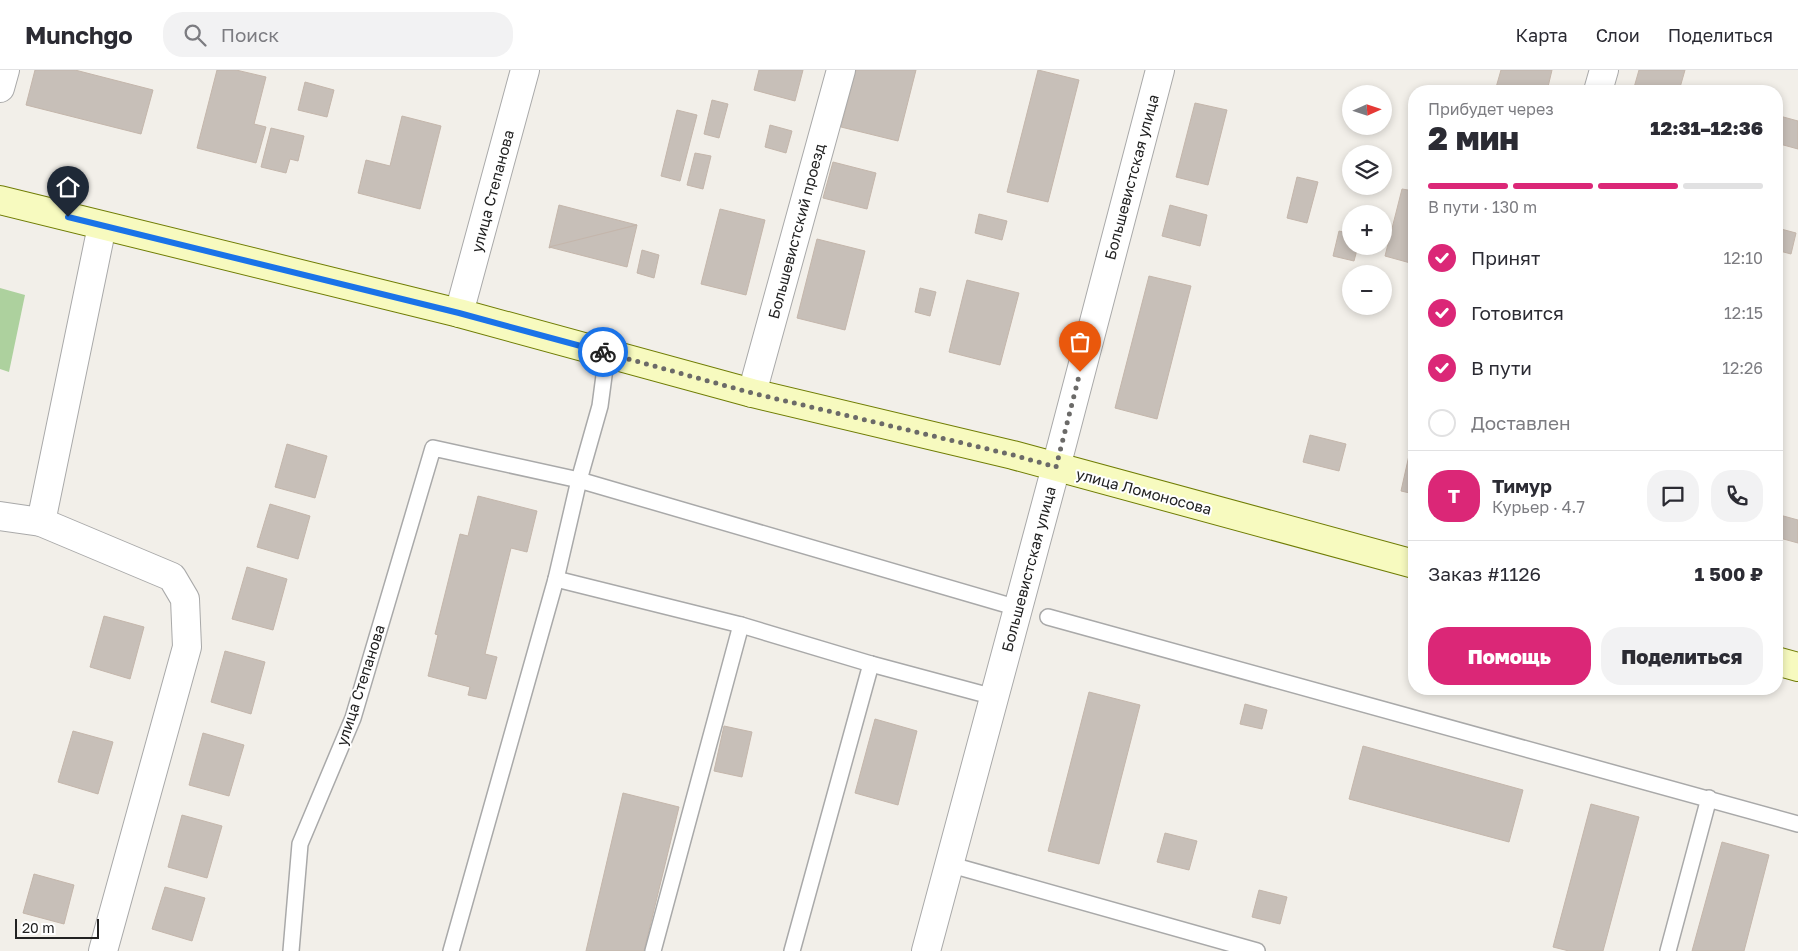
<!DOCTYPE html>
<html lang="ru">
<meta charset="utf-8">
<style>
:root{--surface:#fff;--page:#f2f2f3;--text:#2b2b33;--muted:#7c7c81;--line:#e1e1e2;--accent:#db2777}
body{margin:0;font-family:"Golos Text",sans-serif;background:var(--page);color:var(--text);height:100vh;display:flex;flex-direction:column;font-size:19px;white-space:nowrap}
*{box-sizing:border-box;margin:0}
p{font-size:16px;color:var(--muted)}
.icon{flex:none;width:28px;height:28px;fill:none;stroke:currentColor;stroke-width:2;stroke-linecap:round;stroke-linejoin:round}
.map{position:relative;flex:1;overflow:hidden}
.side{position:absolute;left:1408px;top:15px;width:375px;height:610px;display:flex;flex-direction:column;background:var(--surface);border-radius:20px;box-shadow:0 2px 8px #0003}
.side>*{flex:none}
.needle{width:32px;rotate:87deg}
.tools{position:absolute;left:1342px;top:15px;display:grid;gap:10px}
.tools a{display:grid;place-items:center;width:50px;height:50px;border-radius:50%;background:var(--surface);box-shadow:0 2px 8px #0003;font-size:25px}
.scale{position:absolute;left:15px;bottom:12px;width:84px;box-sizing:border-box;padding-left:5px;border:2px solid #222;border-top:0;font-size:14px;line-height:18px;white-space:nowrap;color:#222;-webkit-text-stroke:4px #fff;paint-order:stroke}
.pin{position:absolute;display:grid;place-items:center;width:42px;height:42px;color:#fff;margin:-51px -21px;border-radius:50% 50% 50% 0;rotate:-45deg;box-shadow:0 0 5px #0007}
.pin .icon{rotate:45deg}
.courier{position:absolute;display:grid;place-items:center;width:50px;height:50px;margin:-25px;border:4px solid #1a73e8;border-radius:50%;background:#fff;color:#222;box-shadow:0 1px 6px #0007}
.headline em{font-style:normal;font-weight:800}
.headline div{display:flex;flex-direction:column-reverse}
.headline{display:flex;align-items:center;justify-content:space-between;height:85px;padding:0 20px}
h1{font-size:32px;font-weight:800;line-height:38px}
.bar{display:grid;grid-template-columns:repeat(4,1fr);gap:8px 5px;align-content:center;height:60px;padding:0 20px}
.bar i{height:6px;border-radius:4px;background:var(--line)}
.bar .current{background:var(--accent)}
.bar p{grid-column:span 4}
.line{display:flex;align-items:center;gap:12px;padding:0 20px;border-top:1px solid var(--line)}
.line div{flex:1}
.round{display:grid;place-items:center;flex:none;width:52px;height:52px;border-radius:20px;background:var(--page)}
ol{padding:0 20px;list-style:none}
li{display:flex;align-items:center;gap:15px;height:55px}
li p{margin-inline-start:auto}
li .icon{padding:5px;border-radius:50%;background:var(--accent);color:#fff;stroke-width:4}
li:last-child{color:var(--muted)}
li i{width:28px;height:28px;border:2px solid var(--line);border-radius:50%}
.primary-button{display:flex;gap:10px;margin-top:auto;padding:10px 20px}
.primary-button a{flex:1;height:58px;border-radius:20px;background:var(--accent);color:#fff;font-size:20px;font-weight:800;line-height:58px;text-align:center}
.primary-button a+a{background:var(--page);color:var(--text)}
header{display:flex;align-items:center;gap:30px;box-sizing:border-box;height:70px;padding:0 25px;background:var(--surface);border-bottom:1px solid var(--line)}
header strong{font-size:24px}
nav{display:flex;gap:28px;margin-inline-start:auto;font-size:18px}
.search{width:350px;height:45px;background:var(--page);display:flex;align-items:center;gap:12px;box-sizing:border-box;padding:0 18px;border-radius:20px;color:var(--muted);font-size:19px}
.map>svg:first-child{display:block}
</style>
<header>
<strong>Munchgo</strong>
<div class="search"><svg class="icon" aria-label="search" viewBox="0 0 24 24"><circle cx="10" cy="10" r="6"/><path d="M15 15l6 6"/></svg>Поиск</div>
<nav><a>Карта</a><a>Слои</a><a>Поделиться</a></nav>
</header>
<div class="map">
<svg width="1798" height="881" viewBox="0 0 1798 881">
<rect width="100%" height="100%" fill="#f2efe9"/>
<polygon fill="#add19e" points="0,218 25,225 9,302 0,299"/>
<g fill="#c7bfb8" stroke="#c4b6ab">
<polygon points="35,0 75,0 153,20 141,64 26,35"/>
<polygon points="217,0 236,0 266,7 254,54 266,57 256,93 197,78"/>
<polygon points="759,0 803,0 795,31 754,20"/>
<polygon points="856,0 916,0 898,71 841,57"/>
<polygon points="1038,0 1079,10 1048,132 1007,122"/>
<polygon points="1501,0 1552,0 1547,21 1495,21"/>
<polygon points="1639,0 1685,0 1679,21 1633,21"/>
<polygon points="305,12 334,20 327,47 298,40"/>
<polygon points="712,30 728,34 719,68 704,64"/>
<polygon points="1195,33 1227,40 1208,115 1176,107"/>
<polygon points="677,40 697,45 680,111 661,106"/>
<polygon points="1776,45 1798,51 1798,79 1776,73"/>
<polygon points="402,46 441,56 420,139 358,123 366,90 390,96"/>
<polygon points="770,55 792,61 786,83 765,77"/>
<polygon points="271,58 304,66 298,91 290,89 286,103 261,97"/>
<polygon points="695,83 711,86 703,119 687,115"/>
<polygon points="833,92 876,103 867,139 823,128"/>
<polygon points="1297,107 1318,112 1307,153 1287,148"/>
<polygon points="1402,119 1414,121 1414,194 1385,186"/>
<polygon points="559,135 637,155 549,178"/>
<polygon points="1170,135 1207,145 1200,176 1162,166"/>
<polygon points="720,139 765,150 746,225 701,214"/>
<polygon points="979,144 1007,151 1002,170 975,163"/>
<polygon points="637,155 627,197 549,177"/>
<polygon points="1781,159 1796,163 1791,184 1776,180"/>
<polygon points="1339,161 1351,164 1351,176 1358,176 1354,191 1333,186"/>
<polygon points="817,169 865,181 845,260 797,248"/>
<polygon points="642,180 659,185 654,208 637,203"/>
<polygon points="1149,206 1191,216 1157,349 1115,338"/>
<polygon points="967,210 1019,223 1000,295 949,282"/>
<polygon points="920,218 936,222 930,246 915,242"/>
<polygon points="1414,363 1414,424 1401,421"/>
<polygon points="1310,365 1346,374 1339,401 1303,392"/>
<polygon points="287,374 327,386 315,428 275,417"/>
<polygon points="478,426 537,441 527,482 511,478 485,584 497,587 486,629 468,625 470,617 428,606 438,565 435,564 460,464 468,466"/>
<polygon points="270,434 310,446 298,489 257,477"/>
<polygon points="1776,444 1798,450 1798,473 1776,467"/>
<polygon points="247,497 287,509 273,560 232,549"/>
<polygon points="104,546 144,557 130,609 90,597"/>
<polygon points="225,581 265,592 251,644 211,632"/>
<polygon points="1089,622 1140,635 1099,794 1048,781"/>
<polygon points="1245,634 1267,640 1262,659 1240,654"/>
<polygon points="875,649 917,661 898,735 855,723"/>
<polygon points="724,656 752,662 742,707 714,701"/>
<polygon points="73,661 113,672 98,724 58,712"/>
<polygon points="203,663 244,675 229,726 189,715"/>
<polygon points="1363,676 1523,720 1509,772 1349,729"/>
<polygon points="623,723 679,737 644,881 586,881"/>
<polygon points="1591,734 1639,747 1603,881 1569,881 1553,877"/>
<polygon points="182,745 222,756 207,808 168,797"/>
<polygon points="1165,763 1197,771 1189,800 1157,792"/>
<polygon points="1722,772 1769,785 1744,881 1692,881"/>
<polygon points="34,804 74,815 64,854 23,843"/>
<polygon points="165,817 205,828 192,871 152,859"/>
<polygon points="1259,820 1287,827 1280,854 1252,847"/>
</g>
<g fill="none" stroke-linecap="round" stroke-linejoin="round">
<defs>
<g id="service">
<polyline points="556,509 741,555 871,594 994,627"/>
<polyline points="1048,547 1798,754"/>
<polyline points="948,794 1257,881"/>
<polyline points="291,881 300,774 353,648 433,378 579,410 1018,538"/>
<polyline points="451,881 556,509 579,410 600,336 607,283"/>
<polyline points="653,881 741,555"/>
<polyline points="792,881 871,594"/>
<polyline points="1668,881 1709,728"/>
</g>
<g id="minor">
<polyline points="0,18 5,0"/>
<polyline points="1598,21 1604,0"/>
<polyline points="459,243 525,0"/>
<polyline points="752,323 841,0"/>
<polyline points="0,446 41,452 102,156"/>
<polyline points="41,452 172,507 185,529 187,577 103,881"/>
<polyline points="926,881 1056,397 1160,0"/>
</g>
<g id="secondary">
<polyline points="0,130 459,243 752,323 1013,385 1414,494"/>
<polyline points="1776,591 1798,597"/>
</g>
</defs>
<use href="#service" stroke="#a9a9a9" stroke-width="18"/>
<use href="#minor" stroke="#a9a9a9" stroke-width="30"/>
<use href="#secondary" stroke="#707d05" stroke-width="30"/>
<use href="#service" stroke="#fff" stroke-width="15"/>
<use href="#minor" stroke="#fff" stroke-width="28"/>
<use href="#secondary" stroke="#f7fabf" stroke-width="28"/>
</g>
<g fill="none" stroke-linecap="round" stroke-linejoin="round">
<polyline stroke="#6b6a68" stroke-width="5" stroke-dasharray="0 9" points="603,282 752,323 1013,385 1056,397 1080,302"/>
<polyline stroke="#1a73e8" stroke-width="6" points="68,147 459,243 603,282"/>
</g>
<g text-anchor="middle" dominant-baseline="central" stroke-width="4" stroke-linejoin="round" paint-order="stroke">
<g font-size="15" fill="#222" stroke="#fff">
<text transform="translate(1131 107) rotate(-75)">Большевистская улица</text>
<text transform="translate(492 121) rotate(-75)">улица Степанова</text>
<text transform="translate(796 161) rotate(-75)">Большевистский проезд</text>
<text transform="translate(1144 421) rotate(15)">улица Ломоносова</text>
<text transform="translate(1028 499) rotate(-75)">Большевистская улица</text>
<text transform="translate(360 615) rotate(-72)">улица Степанова</text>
</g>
</g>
</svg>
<div class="tools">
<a><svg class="needle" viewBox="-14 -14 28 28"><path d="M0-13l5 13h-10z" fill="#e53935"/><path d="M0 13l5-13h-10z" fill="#7c7c81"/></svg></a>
<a><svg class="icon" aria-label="layers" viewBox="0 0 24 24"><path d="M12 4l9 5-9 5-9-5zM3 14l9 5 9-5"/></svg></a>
<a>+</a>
<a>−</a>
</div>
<div class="scale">20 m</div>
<div class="pin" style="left:1080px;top:302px;background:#ea580c"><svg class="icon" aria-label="bag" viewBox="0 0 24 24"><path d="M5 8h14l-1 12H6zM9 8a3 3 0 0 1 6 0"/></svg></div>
<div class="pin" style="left:68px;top:147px;background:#1f2937"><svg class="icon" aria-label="home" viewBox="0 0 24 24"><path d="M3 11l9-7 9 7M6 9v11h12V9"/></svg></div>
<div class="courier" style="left:603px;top:282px"><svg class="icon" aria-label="bike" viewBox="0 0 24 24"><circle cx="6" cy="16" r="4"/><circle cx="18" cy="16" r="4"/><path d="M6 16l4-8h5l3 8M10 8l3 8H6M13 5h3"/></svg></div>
<section class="side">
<div class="headline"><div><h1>2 мин</h1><p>Прибудет через</p></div><em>12:31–12:36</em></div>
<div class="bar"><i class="current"></i><i class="current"></i><i class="current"></i><i></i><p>В пути · 130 m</p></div>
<ol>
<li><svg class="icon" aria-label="check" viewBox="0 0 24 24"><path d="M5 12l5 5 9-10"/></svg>Принят<p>12:10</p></li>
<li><svg class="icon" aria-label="check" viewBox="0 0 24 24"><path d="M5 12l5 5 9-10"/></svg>Готовится<p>12:15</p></li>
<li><svg class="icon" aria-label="check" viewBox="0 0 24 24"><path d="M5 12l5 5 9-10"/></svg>В пути<p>12:26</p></li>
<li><i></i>Доставлен</li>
</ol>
<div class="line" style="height:90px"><b class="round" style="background:var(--accent);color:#fff">Т</b><div><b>Тимур</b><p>Курьер · 4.7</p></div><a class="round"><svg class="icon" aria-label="chat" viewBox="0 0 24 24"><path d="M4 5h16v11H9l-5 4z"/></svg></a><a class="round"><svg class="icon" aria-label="phone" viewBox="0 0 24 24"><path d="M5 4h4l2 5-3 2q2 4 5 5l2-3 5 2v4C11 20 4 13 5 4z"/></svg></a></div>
<div class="line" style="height:65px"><div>Заказ #1126</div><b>1 500 ₽</b></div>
<div class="primary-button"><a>Помощь</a><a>Поделиться</a></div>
</section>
</div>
